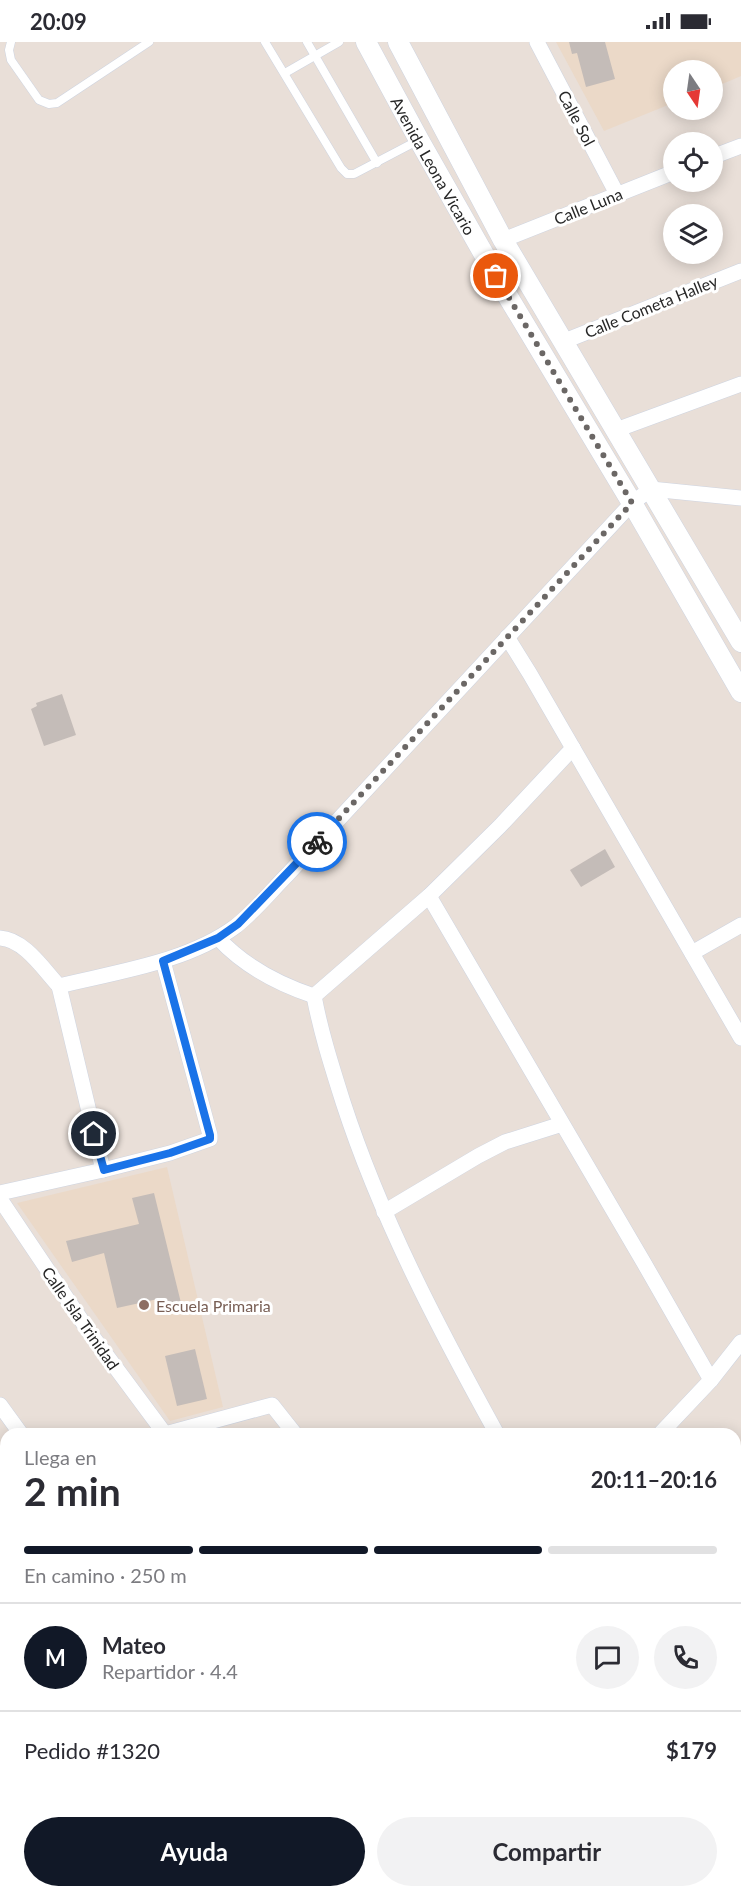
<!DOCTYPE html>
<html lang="es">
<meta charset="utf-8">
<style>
:root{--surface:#fff;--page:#f2f2f3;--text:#2b2b33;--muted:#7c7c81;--line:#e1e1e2;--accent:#111827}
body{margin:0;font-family:Lato,sans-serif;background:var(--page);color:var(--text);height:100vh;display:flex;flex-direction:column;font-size:22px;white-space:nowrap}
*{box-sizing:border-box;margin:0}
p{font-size:20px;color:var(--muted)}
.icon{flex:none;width:33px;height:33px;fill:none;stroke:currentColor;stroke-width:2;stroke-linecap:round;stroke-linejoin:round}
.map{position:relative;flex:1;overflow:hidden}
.panel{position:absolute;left:0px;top:1386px;width:741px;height:470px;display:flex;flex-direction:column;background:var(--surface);border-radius:18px 18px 0 0;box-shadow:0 3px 15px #0003}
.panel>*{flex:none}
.needle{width:39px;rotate:167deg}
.fabs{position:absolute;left:663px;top:18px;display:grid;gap:12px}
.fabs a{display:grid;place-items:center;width:60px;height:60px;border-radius:50%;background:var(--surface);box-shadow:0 3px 15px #0003;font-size:30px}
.pin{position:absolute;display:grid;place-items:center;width:51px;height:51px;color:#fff;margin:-26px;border:3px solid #fff;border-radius:50%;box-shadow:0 2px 6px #0007}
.courier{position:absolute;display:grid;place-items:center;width:60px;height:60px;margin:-30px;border:4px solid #1a73e8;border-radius:50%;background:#fff;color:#222;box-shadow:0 2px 8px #0007}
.summary em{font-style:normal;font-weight:700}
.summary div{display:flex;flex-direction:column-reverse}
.summary{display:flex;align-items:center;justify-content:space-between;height:102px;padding:0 24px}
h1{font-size:39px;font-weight:700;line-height:45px}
.bar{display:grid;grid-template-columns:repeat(4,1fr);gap:9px 6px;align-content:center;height:72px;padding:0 24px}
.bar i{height:8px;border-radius:4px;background:var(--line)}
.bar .current{background:var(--accent)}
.bar p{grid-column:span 4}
.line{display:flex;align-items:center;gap:15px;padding:0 24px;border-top:2px solid var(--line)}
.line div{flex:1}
.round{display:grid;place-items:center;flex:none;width:63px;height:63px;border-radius:32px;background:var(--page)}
.action{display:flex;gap:12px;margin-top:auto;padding:12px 24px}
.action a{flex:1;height:69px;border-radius:36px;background:var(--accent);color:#fff;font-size:24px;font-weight:700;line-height:69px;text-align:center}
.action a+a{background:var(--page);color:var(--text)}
.status{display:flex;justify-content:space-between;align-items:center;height:42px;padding:0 30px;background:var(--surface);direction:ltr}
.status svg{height:16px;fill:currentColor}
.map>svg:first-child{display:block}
</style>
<div class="status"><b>20:09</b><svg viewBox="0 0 49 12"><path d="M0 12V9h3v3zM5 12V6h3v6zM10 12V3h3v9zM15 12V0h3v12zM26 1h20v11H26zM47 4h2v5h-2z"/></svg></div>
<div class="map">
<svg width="741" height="1855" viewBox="0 0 741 1855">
<rect width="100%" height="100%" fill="#e9dfd8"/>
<g fill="#ebd9c8">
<polygon points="556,0 741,0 741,34 713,46 712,28 674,28 673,61 604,89"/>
<polygon points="167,1125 223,1365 170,1379 17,1161"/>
</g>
<g fill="#c4bcb8">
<polygon points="569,0 605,0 615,37 586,45 577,11 572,12"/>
<polygon points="62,652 76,693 44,704 31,667 37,664 36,661"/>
<polygon points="605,807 615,825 581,845 570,828"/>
<polygon points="154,1151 182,1265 162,1270 158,1257 117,1266 104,1211 72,1220 66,1199 139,1182 132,1156"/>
<polygon points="195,1307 207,1357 177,1364 165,1314"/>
</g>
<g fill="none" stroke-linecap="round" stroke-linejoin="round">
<defs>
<g id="service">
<polyline points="11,0 9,8 11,18 39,58 49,62 57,61 149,0"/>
<polyline points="265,0 341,126 347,132 354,132 417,99"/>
<polyline points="307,0 377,121"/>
<polyline points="285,31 339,0"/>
</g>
<g id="minor">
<polyline points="537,0 617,152"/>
<polyline points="712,115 741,104"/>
<polyline points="503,198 674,130"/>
<polyline points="562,300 741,229"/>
<polyline points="616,388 741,342"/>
<polyline points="507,595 530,632 741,996"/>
<polyline points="429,854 644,1221 711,1338"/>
<path d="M 0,896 C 24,897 44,928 59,944 C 116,930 188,920 236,884 C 255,869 271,849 288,832 L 632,461 L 651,447 L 741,456"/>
<path d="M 218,896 C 244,924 278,942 314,954"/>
<polyline points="692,911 741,883"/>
<polyline points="59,944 103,1128"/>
<path d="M 314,954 C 321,991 332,1025 343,1060 C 381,1177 438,1285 497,1392"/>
<polyline points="314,954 429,854 500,784 573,706"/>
<polyline points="0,1151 103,1128 170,1111 210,1097 210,1093 163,919"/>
<polyline points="0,1157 90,1291 165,1392"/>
<polyline points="384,1170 478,1114 505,1100 562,1082"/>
<polyline points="0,1363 21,1392"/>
<polyline points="165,1392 272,1363 295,1392"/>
<polyline points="660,1392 711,1338 741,1300"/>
<polyline points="735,1496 741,1490"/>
<polyline points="0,1571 6,1579"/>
<polyline points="735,1643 741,1654"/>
<polyline points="0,1767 6,1776"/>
<polyline points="56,1850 60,1855"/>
<polyline points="200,1850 203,1855"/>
<polyline points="350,1850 354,1855"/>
<polyline points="488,1850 492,1855"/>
<polyline points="628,1850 632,1855"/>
<polyline points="6,1855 14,1850"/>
<polyline points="428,1855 435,1850"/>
</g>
<g id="tertiary">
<path id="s1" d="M 366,0 L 419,98 L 507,253 L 632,461 L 741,650"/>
<polyline points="398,0 503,198 741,600"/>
</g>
</defs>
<use href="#service" stroke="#ced4e0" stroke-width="9"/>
<use href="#minor" stroke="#ced4e0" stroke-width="16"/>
<use href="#tertiary" stroke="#ced4e0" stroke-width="21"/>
<use href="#service" stroke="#fff" stroke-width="8"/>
<use href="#minor" stroke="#fff" stroke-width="15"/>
<use href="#tertiary" stroke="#fff" stroke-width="20"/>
</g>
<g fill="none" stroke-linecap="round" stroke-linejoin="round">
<polyline stroke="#6b6765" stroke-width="6" stroke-dasharray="0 10.8" points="317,800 632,461 496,234"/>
<polyline stroke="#1a73e8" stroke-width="8" points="94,1092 104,1128 170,1111 210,1097 210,1093 163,919 218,896 238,882 317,800"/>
</g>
<circle fill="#8d6e63" stroke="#fff" stroke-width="2" cx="144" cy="1263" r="6"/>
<g text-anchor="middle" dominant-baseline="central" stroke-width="6" stroke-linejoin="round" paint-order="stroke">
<g font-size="16" fill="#272727" stroke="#fff">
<text transform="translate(577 76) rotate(62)">Calle Sol</text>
<text stroke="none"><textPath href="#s1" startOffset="141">Avenida Leona Vicario</textPath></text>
<text transform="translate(588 164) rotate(-22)">Calle Luna</text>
<text transform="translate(651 264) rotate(-22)">Calle Cometa Halley</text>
<text transform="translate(81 1276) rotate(55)">Calle Isla Trinidad</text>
</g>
<g font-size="16" fill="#785e54" stroke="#fff" text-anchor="start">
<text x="156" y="1263">Escuela Primaria</text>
</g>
</g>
</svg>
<div class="fabs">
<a><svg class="needle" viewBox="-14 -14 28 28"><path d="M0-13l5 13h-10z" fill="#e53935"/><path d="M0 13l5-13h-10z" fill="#7c7c81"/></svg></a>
<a><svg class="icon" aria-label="locate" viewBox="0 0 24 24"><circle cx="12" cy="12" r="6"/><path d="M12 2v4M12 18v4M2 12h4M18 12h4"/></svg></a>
<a><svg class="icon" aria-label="layers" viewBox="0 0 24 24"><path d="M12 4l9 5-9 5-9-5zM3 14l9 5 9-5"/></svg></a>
</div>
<div class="pin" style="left:496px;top:234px;background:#ea580c"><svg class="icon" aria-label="bag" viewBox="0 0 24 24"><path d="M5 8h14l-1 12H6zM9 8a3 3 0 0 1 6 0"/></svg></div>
<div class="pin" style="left:94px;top:1092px;background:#1f2937"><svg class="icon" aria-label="home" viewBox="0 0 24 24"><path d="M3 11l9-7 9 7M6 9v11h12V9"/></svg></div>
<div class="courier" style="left:317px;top:800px"><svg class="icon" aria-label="bike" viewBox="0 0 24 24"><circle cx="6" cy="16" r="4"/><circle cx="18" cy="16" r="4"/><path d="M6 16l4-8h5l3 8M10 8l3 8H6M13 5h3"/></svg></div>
<section class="panel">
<div class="summary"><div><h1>2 min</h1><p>Llega en</p></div><em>20:11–20:16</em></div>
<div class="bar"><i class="current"></i><i class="current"></i><i class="current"></i><i></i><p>En camino · 250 m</p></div>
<div class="line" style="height:108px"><b class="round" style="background:var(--accent);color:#fff">M</b><div><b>Mateo</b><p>Repartidor · 4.4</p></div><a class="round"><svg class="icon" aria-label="chat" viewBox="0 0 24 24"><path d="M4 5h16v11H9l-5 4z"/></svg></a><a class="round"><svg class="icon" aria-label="phone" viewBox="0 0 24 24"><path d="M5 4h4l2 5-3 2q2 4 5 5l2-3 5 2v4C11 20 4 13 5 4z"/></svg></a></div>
<div class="line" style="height:78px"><div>Pedido #1320</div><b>$179</b></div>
<div class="action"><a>Ayuda</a><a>Compartir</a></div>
</section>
</div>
